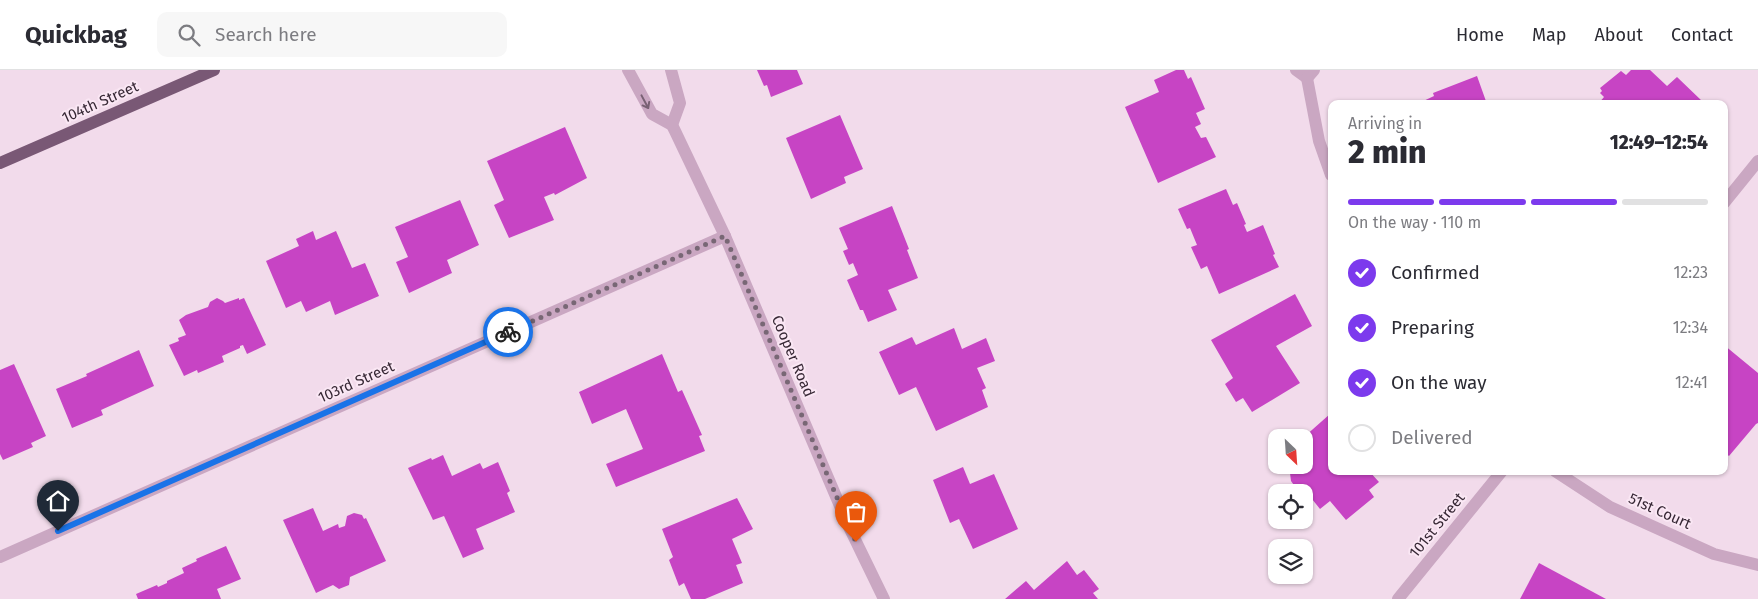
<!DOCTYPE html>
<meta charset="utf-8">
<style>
:root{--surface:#fff;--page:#f7f7f7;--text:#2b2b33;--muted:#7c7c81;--line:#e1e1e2;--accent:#7c3aed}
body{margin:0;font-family:"Fira Sans",sans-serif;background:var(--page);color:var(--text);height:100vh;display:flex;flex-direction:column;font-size:19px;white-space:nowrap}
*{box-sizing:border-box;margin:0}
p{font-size:16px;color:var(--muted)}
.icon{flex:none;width:28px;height:28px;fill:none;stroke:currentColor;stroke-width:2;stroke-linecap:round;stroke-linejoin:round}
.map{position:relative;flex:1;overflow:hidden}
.panel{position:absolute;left:1328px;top:30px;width:400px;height:375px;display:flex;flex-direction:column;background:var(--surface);border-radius:10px;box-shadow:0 1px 4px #0004}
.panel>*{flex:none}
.needle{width:32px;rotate:155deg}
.tools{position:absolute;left:1268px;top:359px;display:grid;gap:10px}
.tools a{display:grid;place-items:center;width:45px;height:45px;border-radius:10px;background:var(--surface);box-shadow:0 1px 4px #0004;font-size:25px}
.pin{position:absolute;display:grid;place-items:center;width:42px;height:42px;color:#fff;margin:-51px -21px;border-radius:50% 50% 50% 0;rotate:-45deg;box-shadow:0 0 5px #0007}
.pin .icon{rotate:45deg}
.courier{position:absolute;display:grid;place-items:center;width:50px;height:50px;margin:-25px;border:4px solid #1a73e8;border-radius:50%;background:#fff;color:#222;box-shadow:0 1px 6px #0007}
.overview em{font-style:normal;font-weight:800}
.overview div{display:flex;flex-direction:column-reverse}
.overview{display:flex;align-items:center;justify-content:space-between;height:85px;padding:0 20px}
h1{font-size:32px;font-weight:800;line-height:38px}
.bar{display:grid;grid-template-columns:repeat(4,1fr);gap:8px 5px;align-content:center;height:60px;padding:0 20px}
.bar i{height:6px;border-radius:4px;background:var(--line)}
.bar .selected{background:var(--accent)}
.bar p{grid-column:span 4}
ol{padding:0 20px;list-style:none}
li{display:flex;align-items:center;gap:15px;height:55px}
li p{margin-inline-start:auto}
li .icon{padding:5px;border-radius:50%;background:var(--accent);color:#fff;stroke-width:4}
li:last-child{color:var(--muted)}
li i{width:28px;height:28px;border:2px solid var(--line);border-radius:50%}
header{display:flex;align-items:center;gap:30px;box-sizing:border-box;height:70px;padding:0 25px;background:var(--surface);border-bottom:1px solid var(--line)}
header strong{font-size:24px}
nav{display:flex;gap:28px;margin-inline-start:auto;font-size:18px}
.search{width:350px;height:45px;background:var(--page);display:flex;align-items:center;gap:12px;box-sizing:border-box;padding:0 18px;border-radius:10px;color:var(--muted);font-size:19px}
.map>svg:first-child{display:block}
</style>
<header>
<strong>Quickbag</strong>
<div class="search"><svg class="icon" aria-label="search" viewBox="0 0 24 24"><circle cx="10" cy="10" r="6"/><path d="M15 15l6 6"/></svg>Search here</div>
<nav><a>Home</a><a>Map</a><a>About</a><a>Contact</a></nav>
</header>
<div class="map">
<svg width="1758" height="529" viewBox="0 0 1758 529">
<rect width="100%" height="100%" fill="#f2dbeb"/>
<g fill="#c744c4">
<polygon points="757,0 797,0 803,14 771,27 767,15 764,16"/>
<polygon points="1176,0 1184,0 1188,9 1191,7 1205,39 1196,43 1201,54 1195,57 1201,68 1206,67 1216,87 1158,113 1125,37 1159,22 1154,10"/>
<polygon points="1631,0 1650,0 1667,16 1677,7 1702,31 1699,34 1598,34 1604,27 1600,23 1602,21 1600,18 1621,1 1626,5"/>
<polygon points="1477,6 1487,34 1417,34 1434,26 1433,23"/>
<polygon points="840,45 863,99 844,107 846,113 811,129 786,68"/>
<polygon points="565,57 587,108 555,125 554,123 544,127 554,150 509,168 494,135 504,130 487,91"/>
<polygon points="1226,119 1233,135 1237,133 1246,154 1244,155 1247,162 1263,155 1275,184 1273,185 1279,197 1219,224 1207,196 1201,199 1191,177 1197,175 1190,158 1187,159 1178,139"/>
<polygon points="460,130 479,175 447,190 452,203 409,223 396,192 408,187 395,157"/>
<polygon points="892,136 909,179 907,180 918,208 888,220 897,240 868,252 863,240 860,240 847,210 858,205 853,193 849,195 843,181 848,179 839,158"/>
<polygon points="313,161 316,170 336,161 352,198 365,193 379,226 335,245 330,231 306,242 301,231 286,238 266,191 299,176 296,169"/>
<polygon points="1295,224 1312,256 1276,276 1300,313 1252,342 1243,328 1236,332 1225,314 1233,308 1211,270"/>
<polygon points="217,228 223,231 225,233 239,228 239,230 244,228 266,275 247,284 243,275 240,276 240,278 222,286 224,292 198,303 197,300 184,306 169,275 179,271 178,268 186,265 179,250 186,245 208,237 210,232"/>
<polygon points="954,258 962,279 986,268 995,291 977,298 986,318 982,320 988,337 936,361 916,317 899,325 879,282 912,267 916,275"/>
<polygon points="1724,275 1758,303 1758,353 1756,354 1729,386 1724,382"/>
<polygon points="139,280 154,316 101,340 103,345 72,358 56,319 87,306 86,304"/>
<polygon points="662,284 678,322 682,320 702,365 699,366 705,381 616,417 606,394 643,379 626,339 592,354 579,322"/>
<polygon points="14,294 46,366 31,373 33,377 3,390 0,384 0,300"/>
<polygon points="1330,344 1331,401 1369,401 1379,412 1369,420 1374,427 1346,450 1330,431 1320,439 1312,429 1309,431 1300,419 1302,418 1296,418 1291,411 1290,403 1294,401 1289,395 1304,395 1304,367"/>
<polygon points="443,385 452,406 480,393 483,399 498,392 510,421 507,423 515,442 476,459 484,479 463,488 444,446 433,450 408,398 431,388 432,390"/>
<polygon points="963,397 970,414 994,404 1018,459 973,479 959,449 950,453 933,410"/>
<polygon points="737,428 753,459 732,469 742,493 736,495 743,513 705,529 691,529 684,513 679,516 669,490 673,487 662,459"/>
<polygon points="313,438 323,461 338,454 339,458 345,456 347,446 354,443 362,445 364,449 366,448 386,491 350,507 349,515 339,519 333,515 316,523 283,450"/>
<polygon points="226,476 241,509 217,519 221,529 138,529 136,524 157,515 158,517 167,513 167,511 184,503 182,498 197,491 196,489"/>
<polygon points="1067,491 1077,505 1084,500 1099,519 1093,523 1098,529 1005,529 1026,511 1034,520"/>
<polygon points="1539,493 1606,529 1520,529"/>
</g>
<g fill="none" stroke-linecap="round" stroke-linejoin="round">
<g stroke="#caa7c2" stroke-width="12">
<polyline points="628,0 652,44 672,55 675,61 725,166 849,457 884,529"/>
<polyline points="671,0 680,33 672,55"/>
<polyline points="1296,0 1307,8 1314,0"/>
<polyline points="1307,8 1319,71 1331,105"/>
<polyline points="1724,133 1758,91"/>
<polyline points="1555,401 1610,437 1714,484 1758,495"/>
<polyline points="0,487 725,166"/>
<polyline points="1398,529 1502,401"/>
</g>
<polyline stroke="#795875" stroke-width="12" points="0,93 214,0"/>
</g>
<defs><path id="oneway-shaft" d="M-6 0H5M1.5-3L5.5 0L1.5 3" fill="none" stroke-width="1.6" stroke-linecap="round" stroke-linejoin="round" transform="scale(1.25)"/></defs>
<use stroke="#796174" href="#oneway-shaft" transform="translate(645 32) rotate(62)"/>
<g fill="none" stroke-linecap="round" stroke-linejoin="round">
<polyline stroke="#786775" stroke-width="5" stroke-dasharray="0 9" points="508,262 725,166 856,472"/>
<polyline stroke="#1a73e8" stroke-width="6" points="58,461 508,262"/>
</g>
<g text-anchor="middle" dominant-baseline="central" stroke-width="4" stroke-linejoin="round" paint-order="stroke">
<g font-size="15" fill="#372835" stroke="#fae7f4">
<text transform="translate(100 32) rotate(-24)">104th Street</text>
<text transform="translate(793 286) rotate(67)">Cooper Road</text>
<text transform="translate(356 312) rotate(-24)">103rd Street</text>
<text transform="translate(1660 441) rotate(24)">51st Court</text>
<text transform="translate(1437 455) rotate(-51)">101st Street</text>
</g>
</g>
</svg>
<div class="tools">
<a><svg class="needle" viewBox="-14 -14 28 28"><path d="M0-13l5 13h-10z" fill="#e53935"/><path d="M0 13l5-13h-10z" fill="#7c7c81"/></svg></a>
<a><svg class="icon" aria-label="locate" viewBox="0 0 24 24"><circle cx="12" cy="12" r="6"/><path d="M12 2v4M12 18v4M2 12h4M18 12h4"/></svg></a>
<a><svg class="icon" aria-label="layers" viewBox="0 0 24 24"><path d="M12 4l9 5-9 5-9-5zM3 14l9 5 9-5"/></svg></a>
</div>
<div class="pin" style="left:856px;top:472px;background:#ea580c"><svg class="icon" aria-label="bag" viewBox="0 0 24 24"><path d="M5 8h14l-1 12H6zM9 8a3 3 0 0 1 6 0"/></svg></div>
<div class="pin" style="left:58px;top:461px;background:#1f2937"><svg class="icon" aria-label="home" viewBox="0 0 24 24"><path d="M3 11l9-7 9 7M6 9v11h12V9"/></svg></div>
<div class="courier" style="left:508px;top:262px"><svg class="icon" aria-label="bike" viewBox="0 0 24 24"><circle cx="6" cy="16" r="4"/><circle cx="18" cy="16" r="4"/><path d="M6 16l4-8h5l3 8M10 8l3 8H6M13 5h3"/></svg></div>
<section class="panel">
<div class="overview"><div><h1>2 min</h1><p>Arriving in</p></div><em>12:49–12:54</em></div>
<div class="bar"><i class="selected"></i><i class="selected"></i><i class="selected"></i><i></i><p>On the way · 110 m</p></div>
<ol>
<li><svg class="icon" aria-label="check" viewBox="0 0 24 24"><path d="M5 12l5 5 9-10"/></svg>Confirmed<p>12:23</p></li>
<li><svg class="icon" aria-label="check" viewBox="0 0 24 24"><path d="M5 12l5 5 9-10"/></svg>Preparing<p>12:34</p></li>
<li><svg class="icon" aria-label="check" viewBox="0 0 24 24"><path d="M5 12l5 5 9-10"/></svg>On the way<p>12:41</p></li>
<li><i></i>Delivered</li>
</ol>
</section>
</div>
